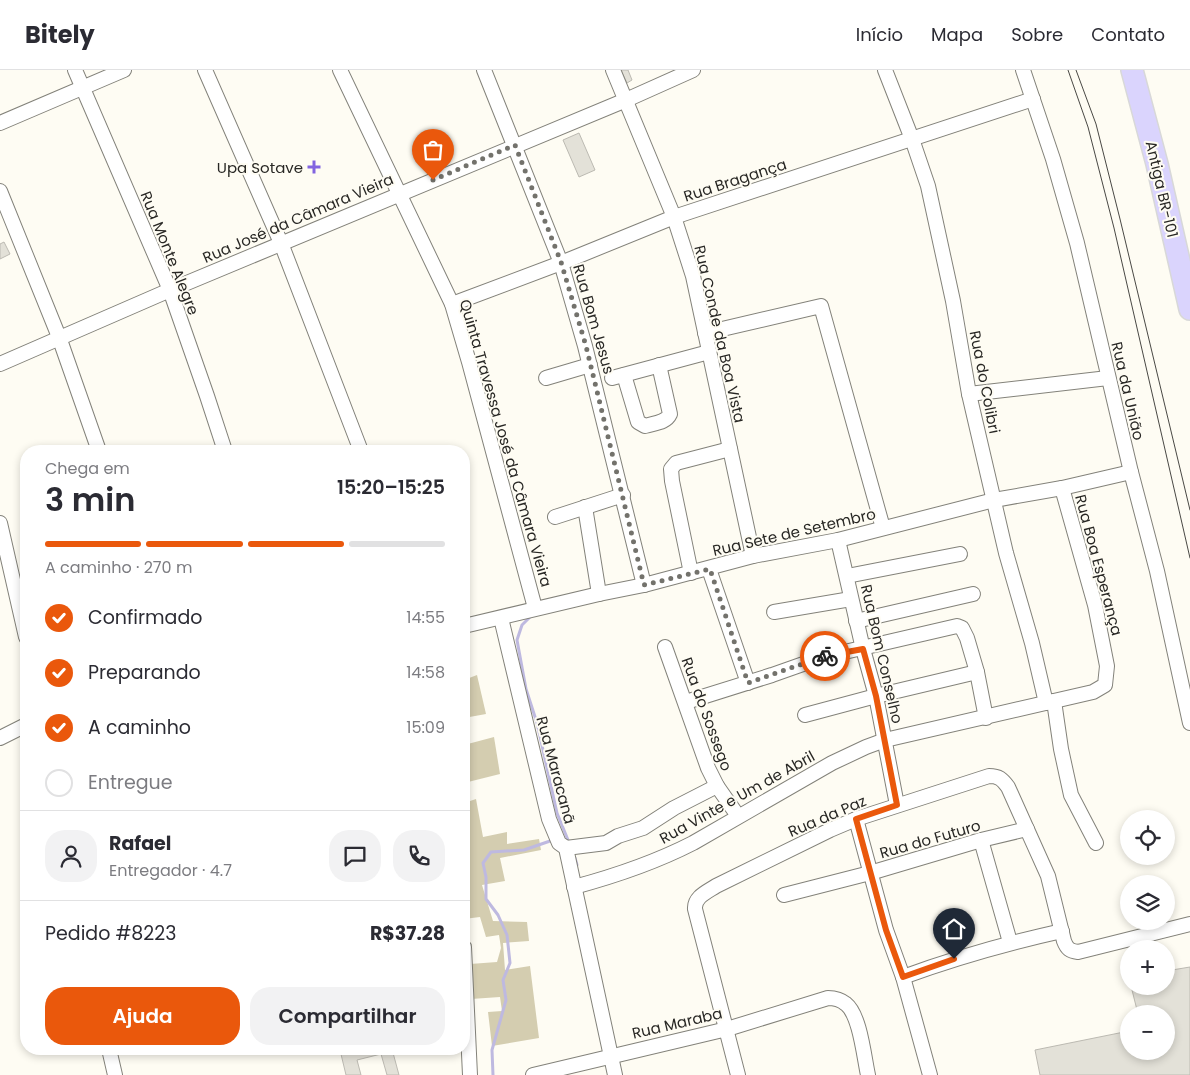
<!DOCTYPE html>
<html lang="pt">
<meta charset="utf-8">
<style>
:root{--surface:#fff;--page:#f2f2f3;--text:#2b2b33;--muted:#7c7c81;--line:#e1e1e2;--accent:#ea580c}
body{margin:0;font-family:Poppins,sans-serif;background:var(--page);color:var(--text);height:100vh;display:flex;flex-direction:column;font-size:19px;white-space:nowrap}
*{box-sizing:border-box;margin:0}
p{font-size:16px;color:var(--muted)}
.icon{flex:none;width:28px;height:28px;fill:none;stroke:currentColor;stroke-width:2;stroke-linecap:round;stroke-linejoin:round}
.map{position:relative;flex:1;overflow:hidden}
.details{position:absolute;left:20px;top:375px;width:450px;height:610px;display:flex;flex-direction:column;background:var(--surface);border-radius:20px;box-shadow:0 2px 8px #0003}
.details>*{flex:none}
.controls{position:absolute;left:1120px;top:740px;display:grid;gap:10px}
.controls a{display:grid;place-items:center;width:55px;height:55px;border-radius:50%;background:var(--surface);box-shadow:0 2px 8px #0003;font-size:25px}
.pin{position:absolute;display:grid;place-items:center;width:42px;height:42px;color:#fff;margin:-51px -21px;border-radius:50% 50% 50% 0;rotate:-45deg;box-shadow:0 0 5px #0007}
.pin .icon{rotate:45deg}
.courier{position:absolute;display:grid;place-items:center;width:50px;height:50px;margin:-25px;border:4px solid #ea580c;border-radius:50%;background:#fff;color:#222;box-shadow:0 1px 6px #0007}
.summary em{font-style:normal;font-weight:600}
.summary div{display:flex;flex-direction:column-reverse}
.summary{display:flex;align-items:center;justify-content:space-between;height:85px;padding:0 25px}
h1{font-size:32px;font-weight:600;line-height:38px}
.bar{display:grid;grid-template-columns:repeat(4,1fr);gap:8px 5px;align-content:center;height:60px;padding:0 25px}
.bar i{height:6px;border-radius:4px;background:var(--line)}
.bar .on{background:var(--accent)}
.bar p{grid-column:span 4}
.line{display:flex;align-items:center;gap:12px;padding:0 25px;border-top:1px solid var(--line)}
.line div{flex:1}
.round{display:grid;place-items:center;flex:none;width:52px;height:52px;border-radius:20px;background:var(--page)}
ol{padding:0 25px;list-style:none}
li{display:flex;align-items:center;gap:15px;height:55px}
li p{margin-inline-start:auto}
li .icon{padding:5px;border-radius:50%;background:var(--accent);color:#fff;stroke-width:4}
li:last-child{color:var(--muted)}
li i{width:28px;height:28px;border:2px solid var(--line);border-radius:50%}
.action{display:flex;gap:10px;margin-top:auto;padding:10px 25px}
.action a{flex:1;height:58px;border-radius:20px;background:var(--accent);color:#fff;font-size:20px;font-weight:600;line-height:58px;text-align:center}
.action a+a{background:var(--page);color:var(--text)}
header{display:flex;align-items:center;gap:30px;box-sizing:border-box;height:70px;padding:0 25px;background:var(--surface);border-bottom:1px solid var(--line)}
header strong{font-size:24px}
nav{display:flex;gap:28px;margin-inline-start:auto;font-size:18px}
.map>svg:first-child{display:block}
</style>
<header>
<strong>Bitely</strong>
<nav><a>Início</a><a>Mapa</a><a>Sobre</a><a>Contato</a></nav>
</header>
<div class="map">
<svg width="1190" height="1005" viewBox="0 0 1190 1005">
<rect width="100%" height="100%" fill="#fefcf3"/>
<g fill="#d4cdb0">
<polygon points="477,605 486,644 464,648 464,610"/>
<polygon points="494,667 500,704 464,713 464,675"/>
<polygon points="476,729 483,767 507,762 507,774 539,769 541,780 500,788 505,811 482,815 493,851 527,852 529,871 503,873 505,900 530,896 539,968 492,976 488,942 502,941 500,927 471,929 470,894 497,892 501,878 499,865 486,867 480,847 464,849 464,733"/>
</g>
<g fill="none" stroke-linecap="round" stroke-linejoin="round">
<g stroke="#beb9e0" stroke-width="3">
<polyline points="532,545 522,555 517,570 526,619 537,653 557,743 568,770"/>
<polyline points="575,788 577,795"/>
<polyline points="493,1005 492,980 506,930 503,910 510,893 507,865 498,845 486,829 486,807 483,793 491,782 524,780 553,770"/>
</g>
</g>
<g fill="#e3e1d8" stroke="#bcbab2">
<polygon points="621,0 628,0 632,10 627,13"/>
<polygon points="579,63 595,100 579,107 563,70"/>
<polygon points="4,172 10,184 0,189 0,174"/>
<polygon points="1190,897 1190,1005 1040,1005 1035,980 1129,961 1129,981 1166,981 1166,944 1138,944 1131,916 1166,916 1166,901"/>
<polygon points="345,979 392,979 399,1005 387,1005 381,984 357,990 361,1005 346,1005 340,980"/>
</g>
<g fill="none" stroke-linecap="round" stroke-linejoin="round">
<defs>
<g id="street">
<polyline points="75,0 170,220 207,326 225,381"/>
<polyline points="205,0 281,173 361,381"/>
<polyline points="340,0 452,234 469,292 535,538"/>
<polyline points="484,0 561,193 585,276 644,515"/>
<polyline points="613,0 674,147 693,206 753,486"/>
<polyline points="885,0 912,69 928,116 953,231 969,324 1006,483 1032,573 1046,633"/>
<polyline points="1023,0 1053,89 1077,173 1131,402 1157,501 1190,653"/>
<polyline points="0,53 124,0"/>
<polyline points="0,121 59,267 99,381"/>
<polyline points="452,234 561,193 674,147 1033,29"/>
<polyline points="705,263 821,236 883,458"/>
<polyline points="0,294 170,220 626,30 693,0"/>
<path d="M 624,305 L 638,352 L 645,356 C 654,353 666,353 670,344 L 659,295"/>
<polyline points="546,308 590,295"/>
<polyline points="612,308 709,282"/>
<polyline points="969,324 1108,308"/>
<polyline points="585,437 599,524"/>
<polyline points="555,447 623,425"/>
<polyline points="0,453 26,567"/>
<polyline points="838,470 863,579 876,626 897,735"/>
<polyline points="709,499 748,613"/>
<polyline points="691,503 672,411 671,399 676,393 730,379"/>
<polyline points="847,506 960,484"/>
<polyline points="774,542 851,529"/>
<polyline points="501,548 549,749 559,773 566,778 615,1005"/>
<polyline points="856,551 973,524"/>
<polyline points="464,556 599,524 644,515 753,486 838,470 994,430 1062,418 1131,402"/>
<polyline points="665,577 708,698 717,716 738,746"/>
<polyline points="1054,631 1061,679 1071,725 1096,773"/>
<polyline points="686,632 772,605 823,587 957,556 962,558 967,568 977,602 986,648"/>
<polyline points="805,645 876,626 977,602"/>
<polyline points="0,668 26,655"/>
<polyline points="856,749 886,860 903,907 930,1005"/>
<polyline points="981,770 1010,872"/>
<polyline points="566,778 606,773 618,766 643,758 674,738 717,716"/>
<path d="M 574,817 C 615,806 654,793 693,773 L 832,693 L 866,677 L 885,670 L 1093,622 L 1105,615 L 1107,596 L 1095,535 L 1062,418"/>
<polyline points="784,825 870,803 981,770 1027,759"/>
<polyline points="464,877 470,1005"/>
<path d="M 903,907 C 955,888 1008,873 1062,861"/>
<polyline points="109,979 115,1005"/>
<path d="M 533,1005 L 727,959 L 828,928 C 835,928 840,929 846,934 C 860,945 864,987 868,1005"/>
<path d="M 738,1005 L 695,839 C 694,827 707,822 716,816 L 830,760 L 856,749 L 989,706 C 999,706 1002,709 1008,717 L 1048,806 L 1064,871 C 1067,879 1070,881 1078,882 L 1190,854"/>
</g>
<polyline id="primary" points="1132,0 1157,94 1190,239"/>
</defs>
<use href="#street" stroke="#83827a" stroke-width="16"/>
<use href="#primary" stroke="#d8d8d8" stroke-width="24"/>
<use href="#street" stroke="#fff" stroke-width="14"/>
<use href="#primary" stroke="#dad4fd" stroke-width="21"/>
<g stroke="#494844" stroke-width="1">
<polyline points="1068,0 1088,57 1114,158 1190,488"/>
<polyline points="1076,0 1096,54 1120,149 1190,440"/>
</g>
</g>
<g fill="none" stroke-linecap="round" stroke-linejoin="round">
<polyline stroke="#73726c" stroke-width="5" stroke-dasharray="0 9" points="433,110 515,75 561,192 586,276 644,515 710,499 748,613 825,586"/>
<polyline stroke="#ea580c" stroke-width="6" points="825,586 863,579 876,626 897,735 856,749 886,860 903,907 954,889"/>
</g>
<path fill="#8264e0" stroke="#fefcf3" stroke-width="2" d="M311.5 89.5h5v5h5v5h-5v5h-5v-5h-5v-5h5z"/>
<g text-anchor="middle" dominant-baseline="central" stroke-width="4" stroke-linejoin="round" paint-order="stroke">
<g font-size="15" fill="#282724" stroke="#fefcf3" text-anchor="end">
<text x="303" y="97">Upa Sotave</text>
</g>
<g font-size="15" fill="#282724" stroke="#fefcf3">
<text transform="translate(735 110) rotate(-18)">Rua Bragança</text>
<text transform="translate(1162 119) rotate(77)">Antiga BR-101</text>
<text transform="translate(298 148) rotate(-23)">Rua José da Câmara Vieira</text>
<text transform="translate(170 183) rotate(68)">Rua Monte Alegre</text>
<text transform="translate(594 249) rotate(74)">Rua Bom Jesus</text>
<text transform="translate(720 264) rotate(77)">Rua Conde da Boa Vista</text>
<text transform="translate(985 312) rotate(79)">Rua do Colibri</text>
<text transform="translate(1128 321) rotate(77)">Rua da União</text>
<text transform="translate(506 373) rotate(74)">Quinta Travessa José da Câmara Vieira</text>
<text transform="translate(794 462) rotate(-13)">Rua Sete de Setembro</text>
<text transform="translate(1099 495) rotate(75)">Rua Boa Esperança</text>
<text transform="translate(882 584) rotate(77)">Rua Bom Conselho</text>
<text transform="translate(707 644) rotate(70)">Rua do Sossego</text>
<text transform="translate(556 700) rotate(75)">Rua Maracanã</text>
<text transform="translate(737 727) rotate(-29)">Rua Vinte e Um de Abril</text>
<text transform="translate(827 746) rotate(-23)">Rua da Paz</text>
<text transform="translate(930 769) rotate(-16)">Rua do Futuro</text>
<text transform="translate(677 953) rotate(-13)">Rua Maraba</text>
</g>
</g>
</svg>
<div class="controls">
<a><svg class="icon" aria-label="locate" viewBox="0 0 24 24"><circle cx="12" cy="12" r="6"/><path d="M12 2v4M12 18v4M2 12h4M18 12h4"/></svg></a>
<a><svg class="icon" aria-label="layers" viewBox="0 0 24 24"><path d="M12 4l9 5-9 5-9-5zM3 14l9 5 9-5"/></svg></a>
<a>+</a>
<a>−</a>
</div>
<div class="pin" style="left:433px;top:110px;background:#ea580c"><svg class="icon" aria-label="bag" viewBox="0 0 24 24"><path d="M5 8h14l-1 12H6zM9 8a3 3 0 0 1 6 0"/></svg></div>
<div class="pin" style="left:954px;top:889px;background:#1f2937"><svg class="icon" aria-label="home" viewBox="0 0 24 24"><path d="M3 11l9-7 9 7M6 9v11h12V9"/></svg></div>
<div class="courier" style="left:825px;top:586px"><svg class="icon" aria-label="bike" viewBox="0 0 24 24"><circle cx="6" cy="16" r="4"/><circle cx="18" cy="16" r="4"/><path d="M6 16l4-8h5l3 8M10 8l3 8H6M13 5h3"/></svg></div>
<section class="details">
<div class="summary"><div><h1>3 min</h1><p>Chega em</p></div><em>15:20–15:25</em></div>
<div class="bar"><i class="on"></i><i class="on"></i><i class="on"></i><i></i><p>A caminho · 270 m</p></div>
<ol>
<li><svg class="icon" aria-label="check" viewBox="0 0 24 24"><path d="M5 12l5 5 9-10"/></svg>Confirmado<p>14:55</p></li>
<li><svg class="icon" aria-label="check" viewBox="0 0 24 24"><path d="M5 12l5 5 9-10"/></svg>Preparando<p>14:58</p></li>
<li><svg class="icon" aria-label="check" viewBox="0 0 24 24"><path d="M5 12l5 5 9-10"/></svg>A caminho<p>15:09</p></li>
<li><i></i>Entregue</li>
</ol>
<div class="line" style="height:90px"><a class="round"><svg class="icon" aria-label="person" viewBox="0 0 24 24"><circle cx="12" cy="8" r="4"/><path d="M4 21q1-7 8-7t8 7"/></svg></a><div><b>Rafael</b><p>Entregador · 4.7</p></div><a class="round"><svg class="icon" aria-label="chat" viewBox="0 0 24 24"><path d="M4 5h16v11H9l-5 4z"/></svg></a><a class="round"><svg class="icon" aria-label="phone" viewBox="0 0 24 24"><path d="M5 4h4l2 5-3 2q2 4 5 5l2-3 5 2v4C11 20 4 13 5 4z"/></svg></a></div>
<div class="line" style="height:65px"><div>Pedido #8223</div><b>R$37.28</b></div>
<div class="action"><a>Ajuda</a><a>Compartilhar</a></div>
</section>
</div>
